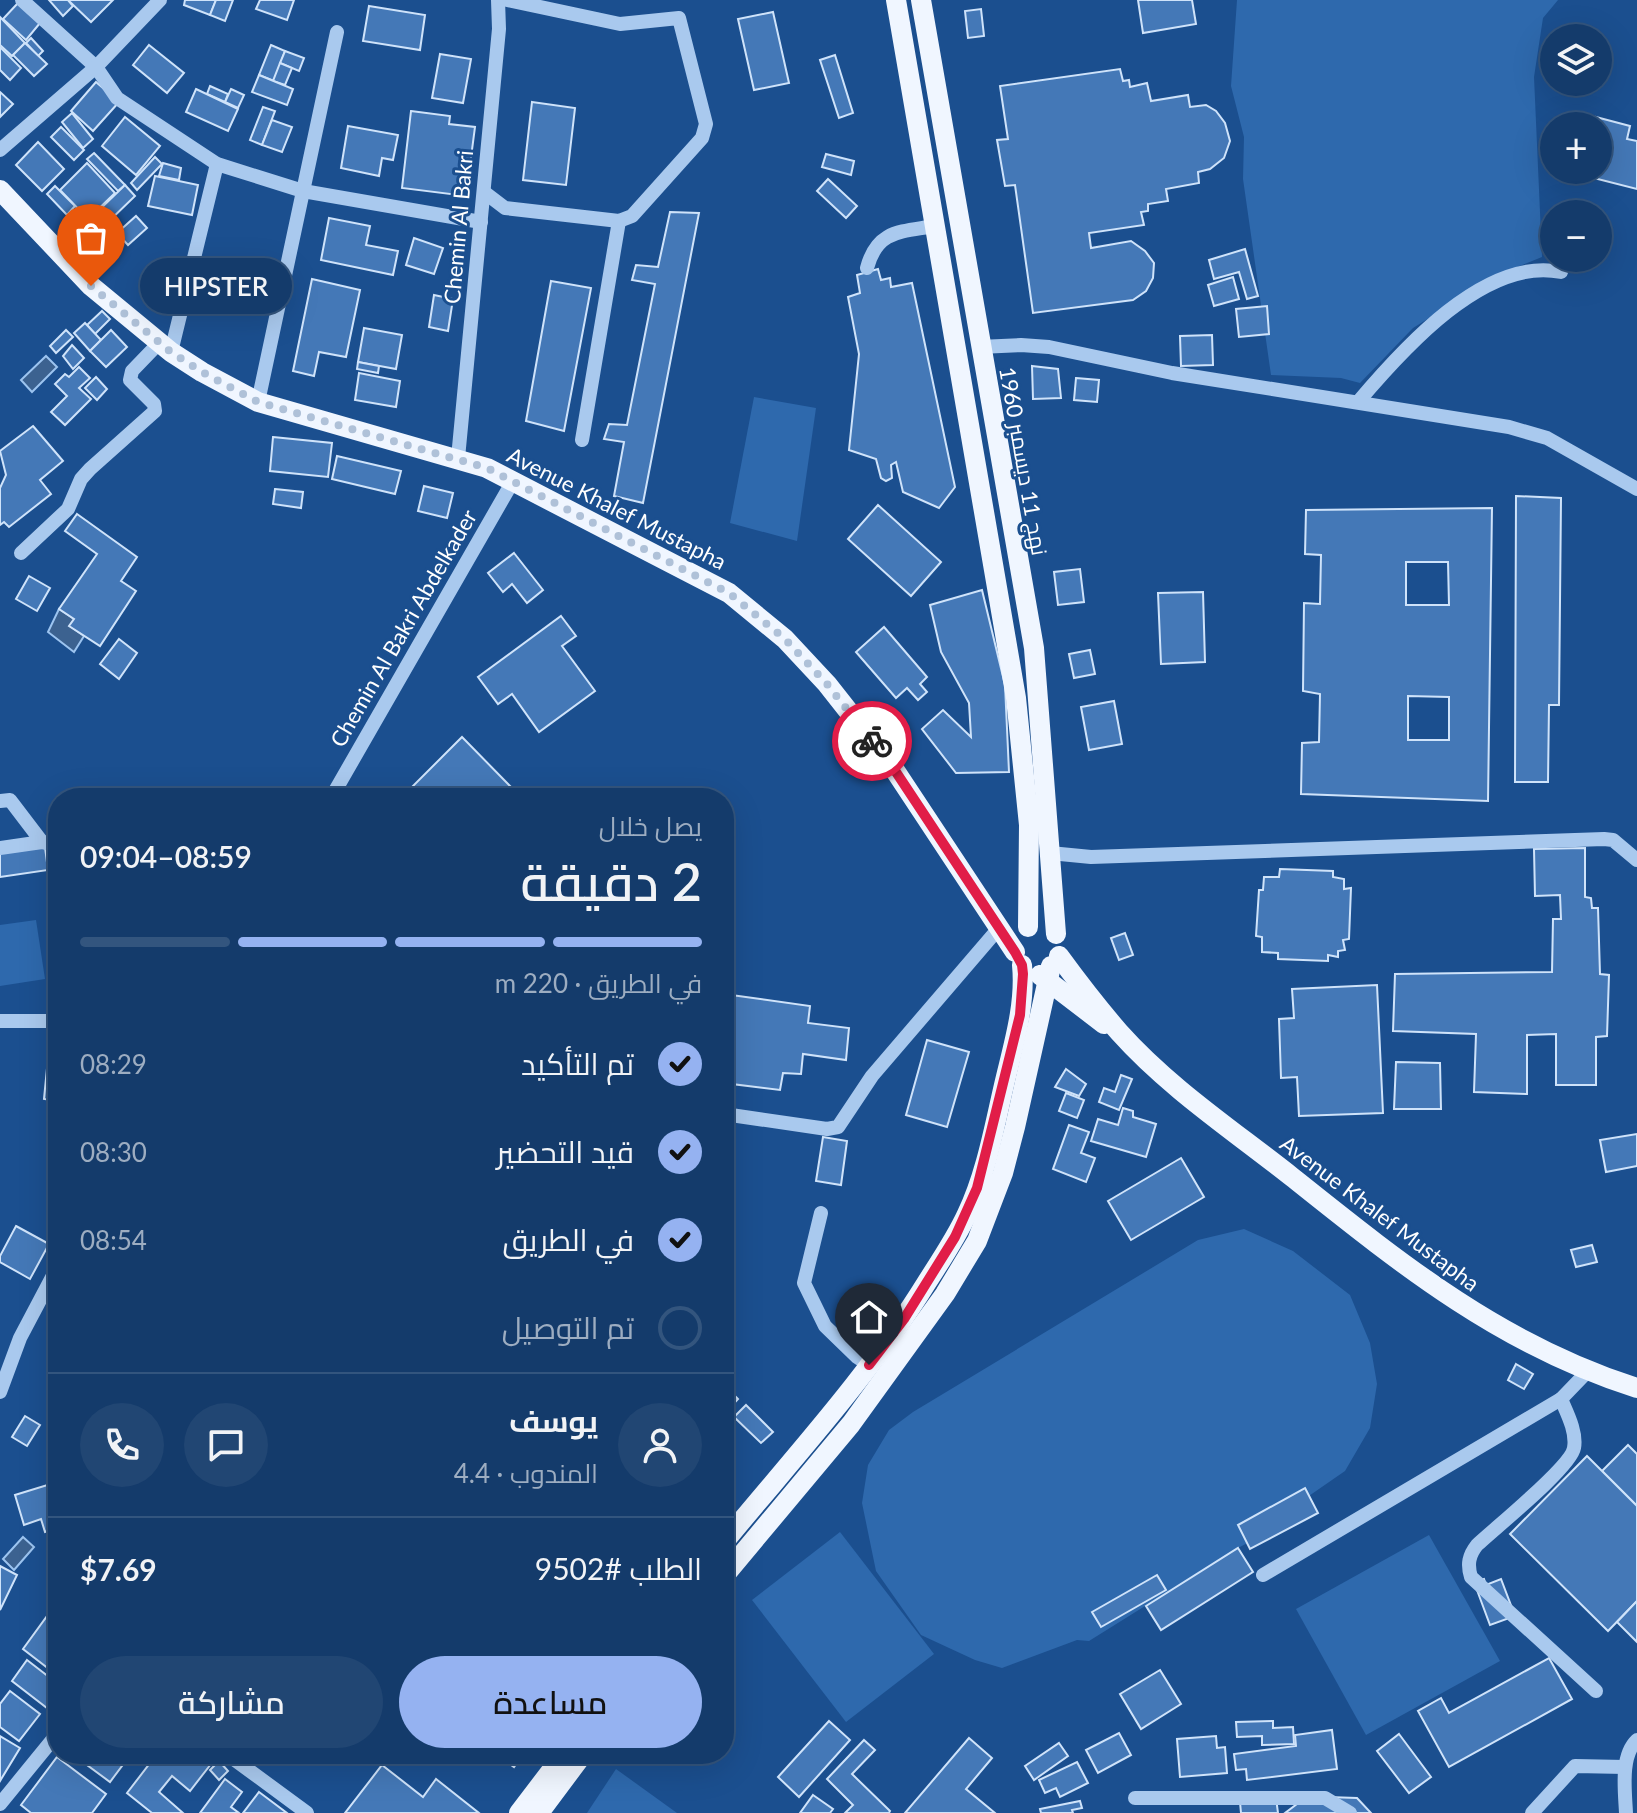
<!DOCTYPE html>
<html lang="ar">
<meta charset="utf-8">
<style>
:root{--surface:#143b6b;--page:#214673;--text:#f1f3f6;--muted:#9dadc1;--line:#33557e;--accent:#95b2f1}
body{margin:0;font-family:Lato,Cairo,sans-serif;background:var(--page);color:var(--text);direction:rtl;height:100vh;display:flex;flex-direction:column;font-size:30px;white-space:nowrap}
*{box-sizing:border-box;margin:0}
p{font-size:26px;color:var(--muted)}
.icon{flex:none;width:44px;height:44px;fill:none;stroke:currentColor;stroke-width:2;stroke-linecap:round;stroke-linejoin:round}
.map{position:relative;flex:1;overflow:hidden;direction:ltr}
.details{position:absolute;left:48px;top:788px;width:686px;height:976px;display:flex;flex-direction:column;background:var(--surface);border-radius:32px;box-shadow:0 8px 32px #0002,0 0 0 2px var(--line);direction:rtl}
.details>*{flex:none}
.controls{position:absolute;left:1540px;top:24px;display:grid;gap:16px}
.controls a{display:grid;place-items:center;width:72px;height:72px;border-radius:50%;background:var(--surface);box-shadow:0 8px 32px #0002,0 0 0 2px var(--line);font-size:40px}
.pin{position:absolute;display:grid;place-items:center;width:68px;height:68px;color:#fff;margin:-82px -34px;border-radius:50% 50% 50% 0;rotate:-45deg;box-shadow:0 0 8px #0007}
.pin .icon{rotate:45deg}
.courier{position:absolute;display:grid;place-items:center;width:80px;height:80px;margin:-40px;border:6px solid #e11d48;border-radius:50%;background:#fff;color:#222;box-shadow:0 2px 10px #0007}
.bubble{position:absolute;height:56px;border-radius:28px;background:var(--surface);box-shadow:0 8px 32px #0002,0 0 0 2px var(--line);font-size:26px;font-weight:600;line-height:56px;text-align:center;direction:rtl}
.head em{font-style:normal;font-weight:600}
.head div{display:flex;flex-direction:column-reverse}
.head{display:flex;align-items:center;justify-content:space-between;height:136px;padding:0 32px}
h1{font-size:52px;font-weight:600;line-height:60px}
.bar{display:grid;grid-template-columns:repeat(4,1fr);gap:12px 8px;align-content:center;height:96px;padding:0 32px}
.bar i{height:10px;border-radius:6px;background:var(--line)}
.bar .on{background:var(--accent)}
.bar p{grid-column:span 4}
.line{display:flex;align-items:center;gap:20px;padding:0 32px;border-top:2px solid var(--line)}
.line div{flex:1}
.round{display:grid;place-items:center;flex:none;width:84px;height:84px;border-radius:42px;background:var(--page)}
ol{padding:0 32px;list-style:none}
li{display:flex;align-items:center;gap:24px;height:88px}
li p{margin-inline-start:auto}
li .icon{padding:8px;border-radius:50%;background:var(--accent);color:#111;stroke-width:4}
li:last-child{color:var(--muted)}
li i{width:44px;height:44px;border:4px solid var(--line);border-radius:50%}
.button{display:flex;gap:16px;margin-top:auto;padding:16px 32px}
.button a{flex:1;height:92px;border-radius:48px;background:var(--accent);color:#111;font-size:32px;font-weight:600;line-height:92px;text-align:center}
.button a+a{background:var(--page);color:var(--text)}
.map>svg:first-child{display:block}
</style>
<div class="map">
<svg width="1637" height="1813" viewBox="0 0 1637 1813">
<rect width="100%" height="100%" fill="#1b4f8f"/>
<g fill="#2e69ad">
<polygon points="1237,0 1558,0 1543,18 1534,77 1542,257 1502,273 1413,328 1360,383 1341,378 1271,375 1243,179 1244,137 1231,86"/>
<polygon points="754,397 816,408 797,541 730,523"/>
<polygon points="36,920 45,979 0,986 0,925"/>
<polygon points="1244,1229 1293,1251 1350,1295 1370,1343 1377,1384 1370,1428 1345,1471 1290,1509 1291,1520 1238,1548 1089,1641 1077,1640 1002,1668 975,1660 921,1635 876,1571 862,1503 868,1465 889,1430 913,1412 1198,1240"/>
<polygon points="840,1532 934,1654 846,1722 752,1600"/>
<polygon points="1429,1535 1500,1661 1366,1735 1296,1609"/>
<polygon points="616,1769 677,1813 587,1813"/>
</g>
<g fill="#3c6290" stroke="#9cc4f0" stroke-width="2">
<polygon points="46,356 57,367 32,392 21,380"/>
<polygon points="59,609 74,619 70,626 84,636 74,652 48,632"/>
<polygon points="23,1537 34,1547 14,1570 3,1559"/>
</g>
<g fill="#4478b7" stroke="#cfe3fa" stroke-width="2" fill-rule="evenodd">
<polygon points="49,0 68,0 73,6 63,16"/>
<polygon points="68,0 113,0 91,22"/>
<polygon points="185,0 216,0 210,15 184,5"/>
<polygon points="216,0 233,0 225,21 210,15"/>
<polygon points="260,0 294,0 287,20 256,9"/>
<polygon points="1138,0 1192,0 1196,24 1143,33"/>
<polygon points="18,3 40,23 26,40 3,19"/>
<polygon points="369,6 425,15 420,50 363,41"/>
<polygon points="981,9 984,36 968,38 965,11"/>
<polygon points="773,12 789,83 754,90 738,19"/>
<polygon points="0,17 25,43 12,56 0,45"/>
<polygon points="31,38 43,51 38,56 26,43"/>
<polygon points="25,43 47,64 34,76 13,55"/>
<polygon points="149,45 184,73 167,93 133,65"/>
<polygon points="271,45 285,51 274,81 259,75"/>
<polygon points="0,47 21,68 10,80 0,70"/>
<polygon points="285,51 304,58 299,71 280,63"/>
<polygon points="440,54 471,59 463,103 432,98"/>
<polygon points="835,55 853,113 839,118 820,60"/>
<polygon points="280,63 292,68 285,85 273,81"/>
<polygon points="1120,69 1123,81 1129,80 1130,87 1147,83 1151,101 1188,95 1190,107 1206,105 1216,111 1225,123 1230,141 1224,158 1210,169 1198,172 1199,183 1166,189 1168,201 1148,204 1148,211 1141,212 1144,225 1089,233 1091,248 1131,241 1145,251 1154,263 1153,278 1146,291 1133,300 1033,313 1015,185 1005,186 997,140 1008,139 1000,86"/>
<polygon points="259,75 293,89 287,105 252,92"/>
<polygon points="96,82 119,102 93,131 71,111"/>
<polygon points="210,86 228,94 225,102 207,94"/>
<polygon points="196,89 238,109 228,131 186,112"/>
<polygon points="231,89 244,95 238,108 225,102"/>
<polygon points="0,92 13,104 0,117"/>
<polygon points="532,102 575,108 566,185 523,180"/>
<polygon points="263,107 275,111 262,145 250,140"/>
<polygon points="411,111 450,116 449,124 475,127 466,196 402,188"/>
<polygon points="72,113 93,139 83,148 62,122"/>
<polygon points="125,117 160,146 136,175 102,146"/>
<polygon points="1596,117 1630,126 1627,139 1637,141 1637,189 1582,175 1583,170 1598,170 1598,126 1594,126"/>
<polygon points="272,120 292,127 282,152 262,145"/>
<polygon points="348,126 398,135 393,160 382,158 379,176 341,168"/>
<polygon points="61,127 84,150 74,160 51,137"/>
<polygon points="38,142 64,169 42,191 16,165"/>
<polygon points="94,153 125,185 118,191 87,159"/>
<polygon points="826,154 854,161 851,175 822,167"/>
<polygon points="155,157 162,164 137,190 131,183"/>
<polygon points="87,163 115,193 88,219 60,190"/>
<polygon points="163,163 181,168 179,180 159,176"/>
<polygon points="155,176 198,185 192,215 148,206"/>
<polygon points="828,179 857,206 846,218 817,191"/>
<polygon points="125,185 135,196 105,225 95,214"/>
<polygon points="55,186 75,206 67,215 47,194"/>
<polygon points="670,212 699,213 643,503 614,496 624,442 604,439 609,424 627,425 655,284 632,280 636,265 658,267"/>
<polygon points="136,216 147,228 128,245 117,233"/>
<polygon points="329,218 370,226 366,245 398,251 393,275 321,260"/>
<polygon points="414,238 443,248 434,274 406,265"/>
<polygon points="1245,249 1258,296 1247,299 1239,272 1214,279 1209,260"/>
<polygon points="239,258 266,264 254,314 227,308"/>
<polygon points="878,269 881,280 890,278 891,287 912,283 955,487 939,508 903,492 896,462 891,465 892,478 886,481 881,478 876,459 849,450 859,354 848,297 860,293 857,275"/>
<polygon points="161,274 180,286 168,304 150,292"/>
<polygon points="1233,277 1239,299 1214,306 1208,285"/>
<polygon points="312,279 360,290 346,357 319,352 314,376 293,371"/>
<polygon points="551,281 591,288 564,431 526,421"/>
<polygon points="434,295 453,299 448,331 429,327"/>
<polygon points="1267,306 1269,334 1239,337 1236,309"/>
<polygon points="102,311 110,319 95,334 87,325"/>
<polygon points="85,323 101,340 90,351 74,333"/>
<polygon points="364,328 402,335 396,369 358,362"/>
<polygon points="66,330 73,337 56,353 50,346"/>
<polygon points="111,330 127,347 106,367 90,351"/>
<polygon points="1212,335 1213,365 1181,366 1180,336"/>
<polygon points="72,345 84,358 73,369 63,356"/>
<polygon points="358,362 379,366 378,373 357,369"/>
<polygon points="1032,366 1058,369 1061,398 1033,399"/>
<polygon points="79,367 90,378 79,388 91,399 65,425 51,412 67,396 55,384 65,374 69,377"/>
<polygon points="359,373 400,381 396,407 355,400"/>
<polygon points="96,377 107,389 97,400 85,388"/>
<polygon points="1076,378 1099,380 1097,402 1074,400"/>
<polygon points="33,426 63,461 40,480 51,494 9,527 4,522 0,525 0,488 6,475 0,451"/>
<polygon points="273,437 332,443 328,477 270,471"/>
<polygon points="337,456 401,471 395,494 332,479"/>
<polygon points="424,486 453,493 447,518 418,511"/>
<polygon points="275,489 303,492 301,508 273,504"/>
<polygon points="1516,496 1561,498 1559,705 1549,705 1548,782 1515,782"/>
<polygon points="878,505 941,562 911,596 848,539"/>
<path d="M 1492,508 L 1488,801 L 1301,794 L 1302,743 L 1319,742 L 1320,694 L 1303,691 L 1304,603 L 1320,604 L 1321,555 L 1305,554 L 1306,510 ZM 1406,562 L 1448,562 L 1449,605 L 1406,605 ZM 1408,696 L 1449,697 L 1449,740 L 1408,740 Z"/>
<polygon points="77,514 137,557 121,581 136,591 100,646 69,626 74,619 59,609 97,554 65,531"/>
<polygon points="514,553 543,590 527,603 512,584 503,592 488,573"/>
<polygon points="1080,569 1084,602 1058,605 1054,572"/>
<polygon points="29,576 50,588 37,611 16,599"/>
<polygon points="982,590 1005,685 1009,772 956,773 922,729 943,710 971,737 969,703 941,652 930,605"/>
<polygon points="1203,592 1205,662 1161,664 1158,593"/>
<polygon points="561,616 576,636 562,646 595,691 539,732 512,694 498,704 478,677"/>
<polygon points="884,627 927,677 920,684 927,692 918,700 907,688 896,698 856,652"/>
<polygon points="119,639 137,653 119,679 100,664"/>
<polygon points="1090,650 1095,674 1074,678 1069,654"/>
<polygon points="1114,701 1122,744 1089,750 1081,707"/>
<polygon points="462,737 512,788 502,798 401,798"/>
<polygon points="45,847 48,870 0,877 0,853"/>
<polygon points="1585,848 1585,897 1591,898 1592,908 1598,908 1600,974 1609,975 1607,1036 1596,1037 1596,1085 1556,1085 1556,1034 1527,1035 1527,1094 1474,1092 1476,1034 1393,1031 1395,974 1552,972 1553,919 1561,919 1560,895 1535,896 1534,849"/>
<polygon points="1280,869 1333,871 1333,877 1344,879 1344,889 1351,888 1349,939 1343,940 1345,950 1338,951 1338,957 1328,955 1328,961 1278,959 1278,953 1262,952 1262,937 1256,936 1259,890 1263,890 1264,877 1279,877"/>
<polygon points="1125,933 1133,955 1119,960 1111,938"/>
<polygon points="1377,985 1383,1113 1299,1116 1297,1077 1281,1078 1279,1019 1294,1018 1292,989"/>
<polygon points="724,994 810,1006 808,1023 849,1028 846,1060 803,1054 801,1074 783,1073 780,1090 724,1083"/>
<polygon points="927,1040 969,1052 947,1127 906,1115"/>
<polygon points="49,1048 58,1049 58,1101 44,1099"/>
<polygon points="1396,1062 1440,1063 1441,1109 1394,1109"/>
<polygon points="1066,1069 1086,1084 1079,1096 1055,1087"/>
<polygon points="1121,1075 1132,1079 1119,1110 1099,1102 1104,1088 1115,1092"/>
<polygon points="1066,1093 1084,1100 1077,1118 1059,1111"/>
<polygon points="1123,1108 1133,1111 1133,1117 1156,1124 1146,1157 1091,1141 1098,1119 1118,1125"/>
<polygon points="1069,1125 1089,1132 1081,1153 1095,1158 1086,1182 1053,1169"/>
<polygon points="1637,1134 1637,1166 1606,1172 1600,1140"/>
<polygon points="823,1137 847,1141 841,1185 816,1181"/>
<polygon points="1181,1158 1204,1197 1131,1240 1108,1201"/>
<polygon points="16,1226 49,1244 30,1279 0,1262 0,1256"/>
<polygon points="1592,1245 1597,1262 1576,1267 1571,1250"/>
<polygon points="1516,1364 1533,1374 1524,1389 1508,1380"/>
<polygon points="724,1385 738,1399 724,1414"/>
<polygon points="746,1405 773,1432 761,1443 734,1417"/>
<polygon points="25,1416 40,1425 27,1446 12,1437"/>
<polygon points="1628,1445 1637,1454 1637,1506 1602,1471"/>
<polygon points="1587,1456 1637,1506 1637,1601 1608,1631 1510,1534"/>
<polygon points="57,1482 58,1528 45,1532 41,1519 24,1525 15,1495"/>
<polygon points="1305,1488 1318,1513 1250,1549 1238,1525"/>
<polygon points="1238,1548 1253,1572 1161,1630 1146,1606"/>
<polygon points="0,1566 17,1575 0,1610"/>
<polygon points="1157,1575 1166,1590 1101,1627 1092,1612"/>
<polygon points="1484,1579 1486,1585 1501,1579 1515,1616 1490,1625 1474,1582"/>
<polygon points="1637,1601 1637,1642 1617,1622"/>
<polygon points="50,1612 58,1618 58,1676 23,1649"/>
<polygon points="1549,1658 1572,1699 1449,1767 1418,1711 1441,1698 1449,1713"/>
<polygon points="27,1660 58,1684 56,1715 12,1681"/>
<polygon points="1160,1670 1181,1704 1141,1729 1120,1694"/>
<polygon points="10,1691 40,1714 19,1741 0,1727 0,1704"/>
<polygon points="829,1721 850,1740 799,1797 778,1777"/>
<polygon points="1273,1721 1273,1728 1293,1727 1294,1744 1262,1745 1262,1736 1237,1737 1236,1722"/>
<polygon points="1332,1730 1337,1769 1247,1780 1246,1769 1236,1770 1234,1754 1296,1746 1295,1735"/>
<polygon points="1119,1733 1131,1755 1098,1773 1086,1750"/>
<polygon points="1399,1734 1431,1777 1409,1793 1377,1751"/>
<polygon points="0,1736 20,1748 0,1781"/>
<polygon points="1216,1736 1217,1748 1225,1747 1227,1773 1180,1777 1177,1739"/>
<polygon points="969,1738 992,1758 966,1789 995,1813 905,1813"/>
<polygon points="864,1740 875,1750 852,1774 890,1811 889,1813 845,1813 853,1805 827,1779"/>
<polygon points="1059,1743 1068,1756 1034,1780 1025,1766"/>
<polygon points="72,1754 131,1754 110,1782"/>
<polygon points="157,1754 199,1754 211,1764 190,1791 172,1776 159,1792 183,1813 152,1813 127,1793"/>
<polygon points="496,1754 523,1754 514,1767"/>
<polygon points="57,1757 106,1794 92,1813 31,1813 21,1805"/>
<polygon points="219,1761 228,1771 219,1780 210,1770"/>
<polygon points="1077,1762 1088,1783 1060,1797 1056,1788 1045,1793 1039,1780"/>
<polygon points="382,1765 423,1797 436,1779 479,1813 345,1813"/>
<polygon points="225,1779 242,1792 231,1807 239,1813 200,1813"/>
<polygon points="259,1792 287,1813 243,1813"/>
<polygon points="813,1795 833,1809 830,1813 800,1813"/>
<polygon points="1328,1797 1357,1798 1371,1813 1285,1813 1305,1798"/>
<polygon points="1276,1798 1278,1813 1241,1813 1240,1802"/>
<polygon points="1080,1801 1082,1808 1072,1810 1073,1813 1041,1813 1040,1809"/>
</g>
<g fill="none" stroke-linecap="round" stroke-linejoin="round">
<g stroke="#a9c9ee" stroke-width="14">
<polyline points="22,0 96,67 117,98 217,164 303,191 481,222"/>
<polyline points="0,150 96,67 160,0"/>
<polyline points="484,192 505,208 619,221 632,216 702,138 706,124 679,18 620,24 507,0"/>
<path d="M 867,268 C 877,230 900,232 934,226"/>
<polyline points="979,347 1021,345 1049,347 1172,373 1509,427 1547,438 1637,489"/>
<polyline points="171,352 217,164"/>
<polyline points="258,402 337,32"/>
<path d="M 1358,402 C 1402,350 1485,256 1561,272"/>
<polyline points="582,440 619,221"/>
<polyline points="458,458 499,29 498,0"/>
<polyline points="21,553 68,509 81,479 90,469 155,411 154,404 130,380 132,371 159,343"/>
<polyline points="331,798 513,481"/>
<polyline points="0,801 10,800 42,842"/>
<polyline points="0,848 42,842 58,846"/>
<polyline points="1050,853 1091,857 1604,839 1613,840 1637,860"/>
<polyline points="0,1021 58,1021"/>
<polyline points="724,1114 827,1129 838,1127 872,1076 999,928"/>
<polyline points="821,1213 804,1283 825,1326 857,1357 869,1365"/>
<polyline points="0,1392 20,1338 58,1266"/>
<path d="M 1561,1399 C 1567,1413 1577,1432 1574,1448 C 1571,1467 1495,1528 1477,1545 C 1469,1555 1467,1564 1471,1577 L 1596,1691"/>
<polyline points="1263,1575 1561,1399 1587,1372"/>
<polyline points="227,1754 307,1813"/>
<polyline points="1135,1798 1325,1798 1350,1813"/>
<polyline points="0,1804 58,1733"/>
<polyline points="1532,1813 1575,1766 1625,1767"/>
<path d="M 1626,1813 C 1625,1791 1620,1756 1637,1740"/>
</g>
<g stroke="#f0f6ff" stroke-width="20">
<polyline points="896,0 1016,698 1029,825 1028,927"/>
<polyline points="921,0 1034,648 1056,934"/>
<polyline points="0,190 91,286 171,352 202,372 258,402 487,468 729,593 785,639 827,684 894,769 1015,952"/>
<path d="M 1059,956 C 1078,982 1098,1008 1119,1032 C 1169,1088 1234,1131 1292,1177 C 1401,1264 1501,1345 1637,1388"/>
<polyline points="1040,975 1104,1024"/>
<path d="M 724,1542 C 794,1457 869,1376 927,1282 C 941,1260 956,1238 967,1214 C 986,1174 994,1128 1004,1085 C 1013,1046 1026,1005 1022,965"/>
<polyline points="724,1576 851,1424 945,1294 977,1241 1003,1173 1015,1127 1051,966"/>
<polyline points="519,1813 564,1754"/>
<polyline points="539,1813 583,1754"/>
</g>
</g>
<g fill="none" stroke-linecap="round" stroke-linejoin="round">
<polyline stroke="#afc1d8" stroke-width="8" stroke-dasharray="0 14.4" points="91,286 171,352 202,372 258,402 487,468 729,593 785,639 827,684 872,741"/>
<polyline stroke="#e11d48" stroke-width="10" points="869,1365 904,1319 955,1237 977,1188 1020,1015 1023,974 1022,965 1015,952 894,769 872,741"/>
</g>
<g text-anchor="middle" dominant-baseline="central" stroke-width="6" stroke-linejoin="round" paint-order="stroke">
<g font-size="22" fill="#fff" stroke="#1b4f8f">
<text transform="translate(458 227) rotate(-85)">Chemin Al Bakri</text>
<text transform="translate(1024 461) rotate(80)">نهج 11 ديسمبر 1960</text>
<text transform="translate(617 508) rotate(27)">Avenue Khalef Mustapha</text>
<text transform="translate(403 628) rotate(-60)">Chemin Al Bakri Abdelkader</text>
<text transform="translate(1380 1213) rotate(37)">Avenue Khalef Mustapha</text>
</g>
</g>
</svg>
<div class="controls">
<a><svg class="icon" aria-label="layers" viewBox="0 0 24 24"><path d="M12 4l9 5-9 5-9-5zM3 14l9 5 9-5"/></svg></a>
<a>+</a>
<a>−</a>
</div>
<div class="pin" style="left:91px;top:286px;background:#ea580c"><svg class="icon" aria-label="bag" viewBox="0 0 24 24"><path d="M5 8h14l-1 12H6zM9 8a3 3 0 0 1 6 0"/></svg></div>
<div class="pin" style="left:869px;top:1365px;background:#1f2937"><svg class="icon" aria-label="home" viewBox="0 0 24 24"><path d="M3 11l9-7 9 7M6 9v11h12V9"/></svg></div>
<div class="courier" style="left:872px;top:741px"><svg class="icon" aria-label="bike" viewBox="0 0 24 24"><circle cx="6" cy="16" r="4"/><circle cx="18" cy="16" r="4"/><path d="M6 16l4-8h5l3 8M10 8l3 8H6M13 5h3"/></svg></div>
<div class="bubble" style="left:140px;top:258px;width:152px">HIPSTER</div>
<section class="details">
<div class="head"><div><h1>2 دقيقة</h1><p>يصل خلال</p></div><em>08:59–09:04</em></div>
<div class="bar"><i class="on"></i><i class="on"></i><i class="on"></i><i></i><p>في الطريق · 220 m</p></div>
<ol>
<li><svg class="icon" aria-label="check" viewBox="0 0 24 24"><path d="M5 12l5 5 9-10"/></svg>تم التأكيد<p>08:29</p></li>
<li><svg class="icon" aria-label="check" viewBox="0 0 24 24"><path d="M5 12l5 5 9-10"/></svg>قيد التحضير<p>08:30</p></li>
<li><svg class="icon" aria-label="check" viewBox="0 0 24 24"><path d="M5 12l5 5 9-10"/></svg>في الطريق<p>08:54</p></li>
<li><i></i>تم التوصيل</li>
</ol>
<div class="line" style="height:144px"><a class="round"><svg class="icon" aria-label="person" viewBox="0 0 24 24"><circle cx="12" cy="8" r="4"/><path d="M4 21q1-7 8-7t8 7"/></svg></a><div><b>يوسف</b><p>المندوب · 4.4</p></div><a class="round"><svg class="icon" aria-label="chat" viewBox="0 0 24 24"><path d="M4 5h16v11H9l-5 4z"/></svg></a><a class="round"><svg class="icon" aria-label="phone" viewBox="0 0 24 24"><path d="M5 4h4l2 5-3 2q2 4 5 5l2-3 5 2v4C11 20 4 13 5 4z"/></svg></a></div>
<div class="line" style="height:104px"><div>الطلب #9502</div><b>$7.69</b></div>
<div class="button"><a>مساعدة</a><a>مشاركة</a></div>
</section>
</div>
